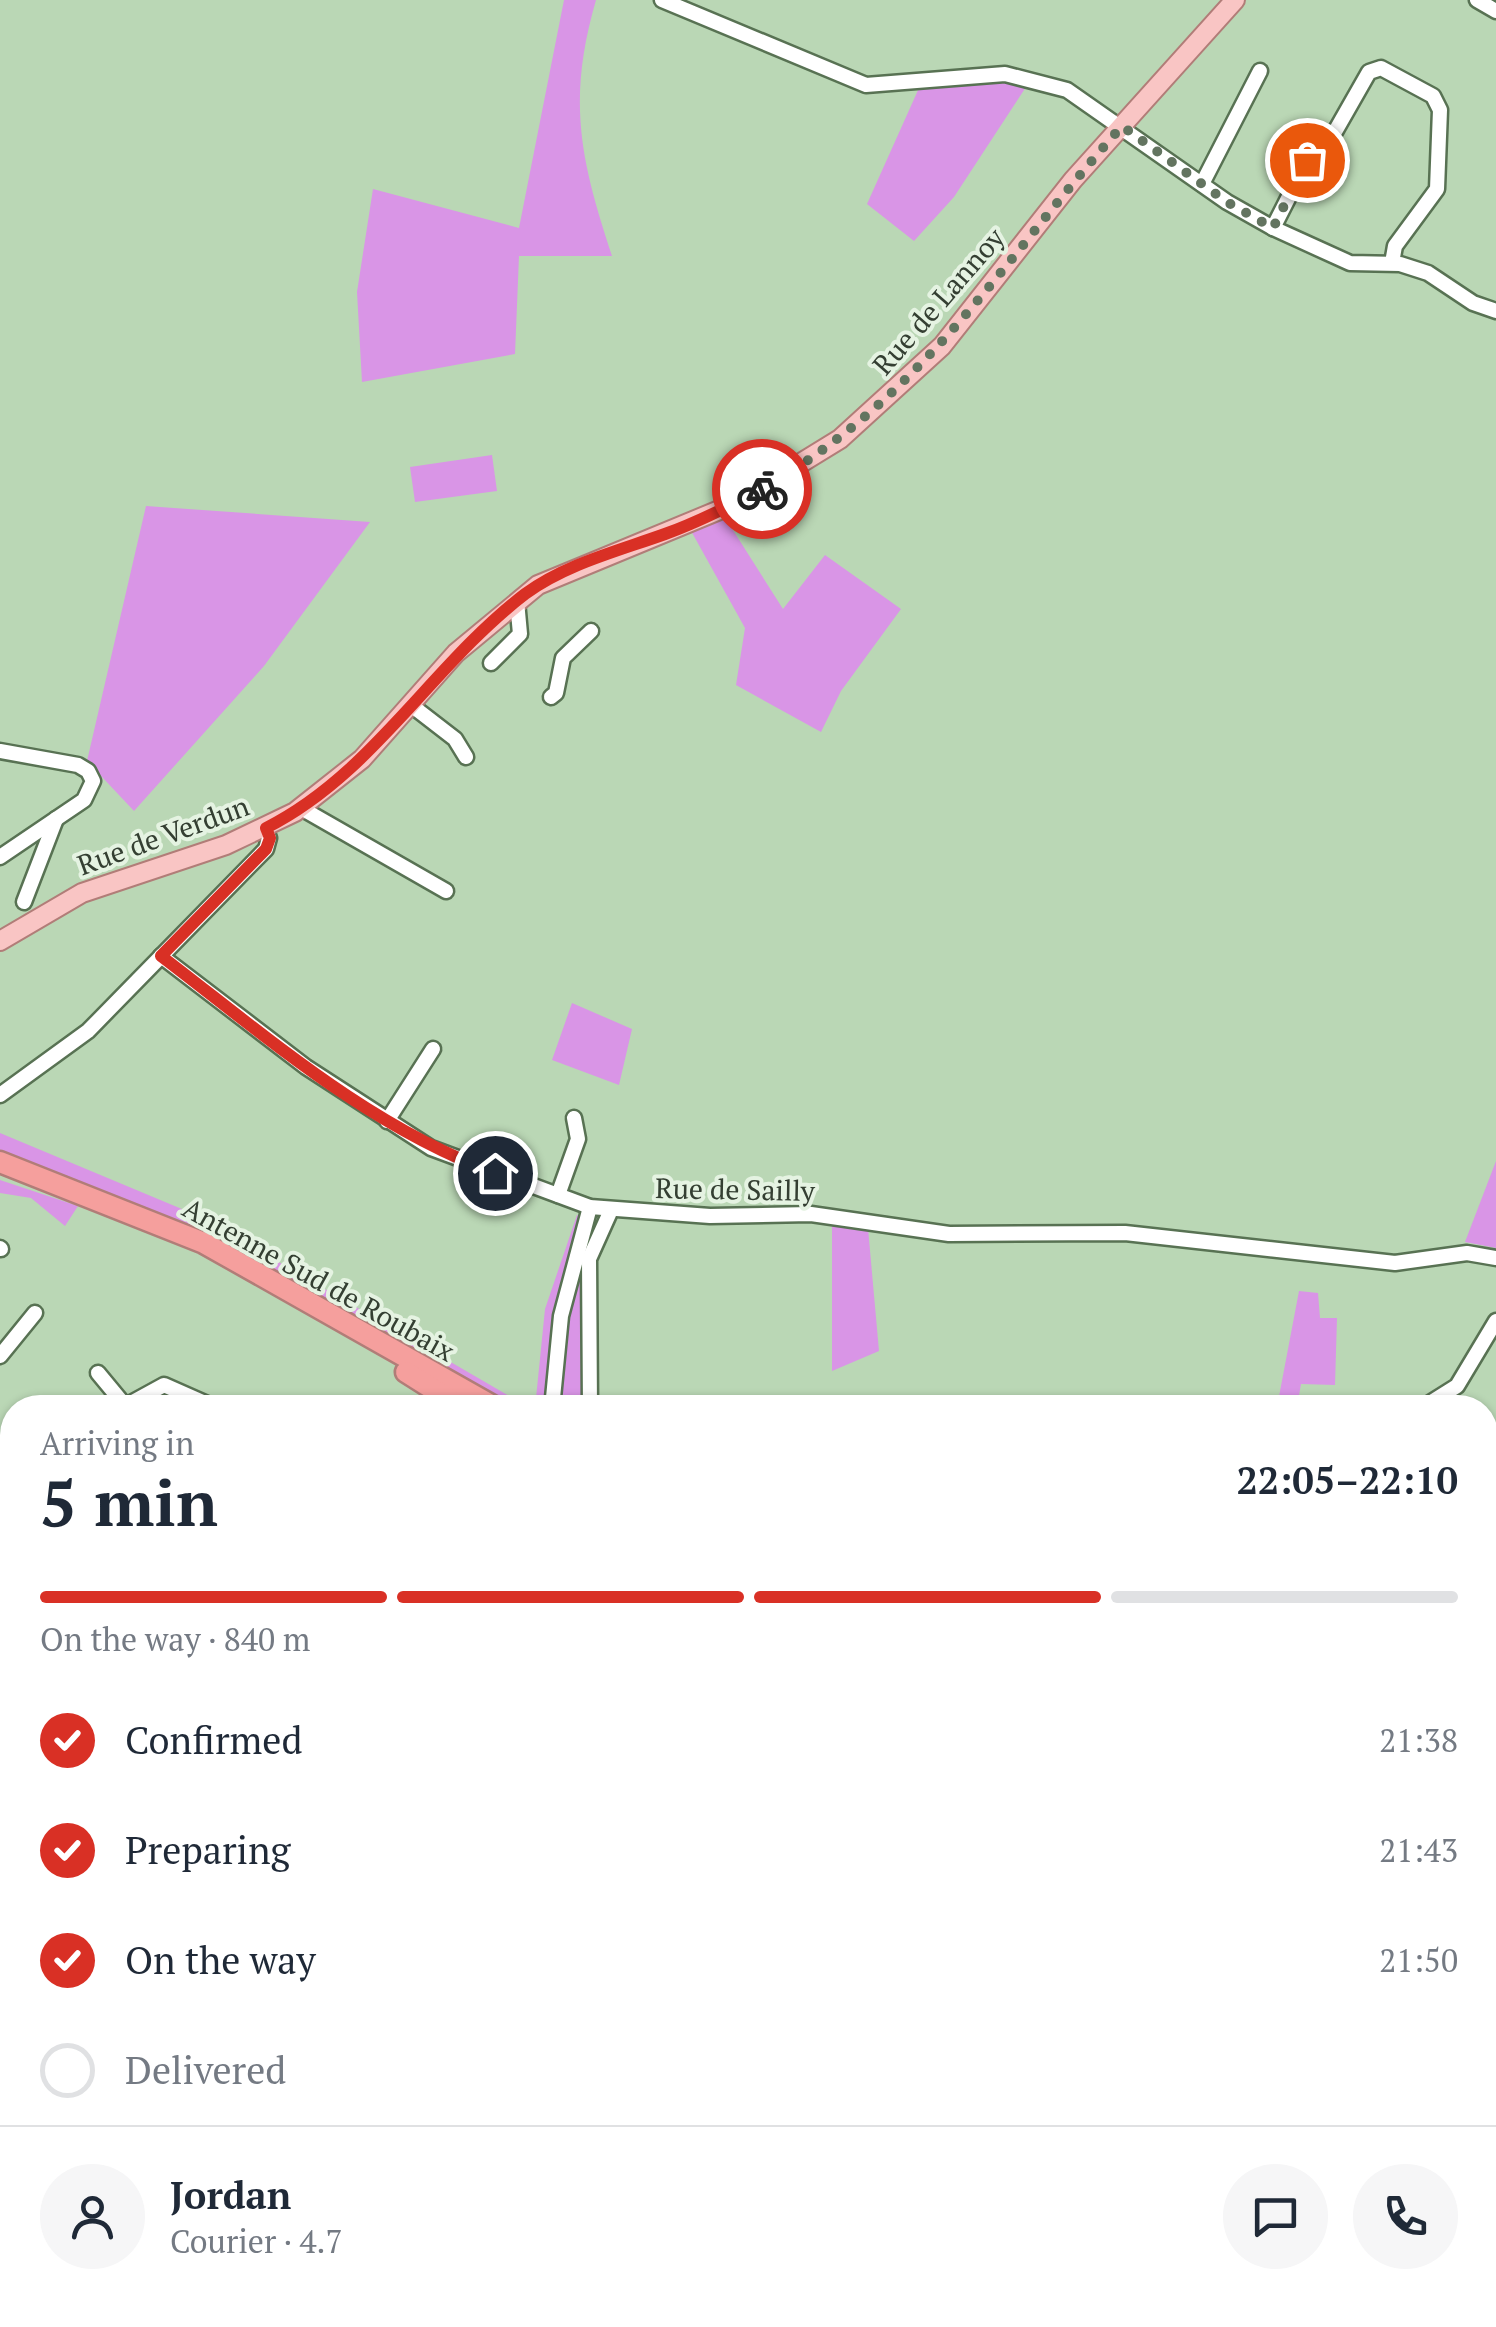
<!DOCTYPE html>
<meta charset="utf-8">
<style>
:root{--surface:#fff;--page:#f6f6f7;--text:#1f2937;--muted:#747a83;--line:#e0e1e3;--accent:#d93025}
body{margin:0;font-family:"PT Serif",serif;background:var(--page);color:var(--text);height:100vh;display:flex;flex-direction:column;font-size:38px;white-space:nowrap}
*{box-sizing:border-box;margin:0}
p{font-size:32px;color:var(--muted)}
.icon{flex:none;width:55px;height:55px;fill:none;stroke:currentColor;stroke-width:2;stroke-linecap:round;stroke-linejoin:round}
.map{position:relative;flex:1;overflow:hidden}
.side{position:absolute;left:0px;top:1395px;width:1498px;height:932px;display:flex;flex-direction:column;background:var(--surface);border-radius:40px 40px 0 0;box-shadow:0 2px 8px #0004}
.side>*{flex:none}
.pin{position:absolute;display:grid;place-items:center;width:85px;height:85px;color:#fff;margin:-42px;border:5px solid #fff;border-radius:50%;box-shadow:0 2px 10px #0007}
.courier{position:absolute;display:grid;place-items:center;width:100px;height:100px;margin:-50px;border:8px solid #d93025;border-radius:50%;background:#fff;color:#222;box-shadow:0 2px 12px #0007}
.overview em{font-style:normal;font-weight:600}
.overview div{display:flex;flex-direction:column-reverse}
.overview{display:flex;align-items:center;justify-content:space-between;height:170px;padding:0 40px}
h1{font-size:65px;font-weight:600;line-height:75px}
.bar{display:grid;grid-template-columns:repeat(4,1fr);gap:15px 10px;align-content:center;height:120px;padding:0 40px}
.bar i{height:12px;border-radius:8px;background:var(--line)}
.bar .current{background:var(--accent)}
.bar p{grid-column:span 4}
.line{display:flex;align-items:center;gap:25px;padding:0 40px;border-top:2px solid var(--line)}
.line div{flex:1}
.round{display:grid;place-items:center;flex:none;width:105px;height:105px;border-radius:52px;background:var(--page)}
ol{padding:0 40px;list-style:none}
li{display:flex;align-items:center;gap:30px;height:110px}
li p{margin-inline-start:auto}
li .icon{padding:10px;border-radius:50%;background:var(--accent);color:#fff;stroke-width:4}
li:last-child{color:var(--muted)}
li i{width:55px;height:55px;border:5px solid var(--line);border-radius:50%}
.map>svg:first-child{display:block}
</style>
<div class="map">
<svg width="1496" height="2327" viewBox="0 0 1496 2327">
<rect width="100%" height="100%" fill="#bad7b5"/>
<g fill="#d995e6">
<path d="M 564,0 L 596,0 C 567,100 580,159 612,256 L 519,256 L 515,354 L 362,382 L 357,292 L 373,189 L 519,228 Z"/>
<polygon points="1000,79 1028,84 954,197 914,241 867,204 919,88"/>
<polygon points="492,455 497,491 415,502 410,467"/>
<polygon points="146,506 370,522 264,666 134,811 87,761"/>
<polygon points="724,516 783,609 825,555 901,609 841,691 821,732 736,685 745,628 690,529"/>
<polygon points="572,1003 632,1029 619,1085 552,1060"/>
<polygon points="0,1133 201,1217 528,1407 506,1407 380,1334 0,1158"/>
<polygon points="1496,1161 1496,1248 1465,1242"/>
<polygon points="0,1180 78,1206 65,1226 31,1198 0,1193"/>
<polygon points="577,1215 598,1222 585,1253 585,1407 535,1408 545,1309"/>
<polygon points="832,1222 868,1228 879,1351 832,1371"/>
<polygon points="1299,1291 1318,1293 1320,1318 1337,1318 1335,1385 1301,1384 1297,1407 1277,1407"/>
<polygon points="1496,1451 1496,1618 1485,1618 1485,1469"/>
<polygon points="0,1518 12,1531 12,1671 0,1682"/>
<polygon points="0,1949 12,1955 12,2078 0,2103"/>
<polygon points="1001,2315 1191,2315 1193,2327 1012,2327"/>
</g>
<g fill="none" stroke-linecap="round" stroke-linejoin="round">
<defs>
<g id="minor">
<polyline points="662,0 866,85 1005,74 1067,90 1227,202 1273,228 1350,263 1400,264 1428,273 1473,303 1496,311"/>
<polyline points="1477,0 1496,11"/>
<polyline points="1202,184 1260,71"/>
<polyline points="1273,228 1309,157 1328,144 1369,72 1381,68 1433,96 1440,110 1437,189 1395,246 1392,263"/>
<polyline points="491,663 520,634 517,601"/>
<polyline points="551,697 556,693 563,658 591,631"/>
<polyline points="411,705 455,739 466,757"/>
<polyline points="0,751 78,765 88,771 93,781 84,800 0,857"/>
<polyline points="301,808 446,891"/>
<polyline points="24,902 56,819"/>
<polyline points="161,956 306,1067 431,1148 590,1207 710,1216 811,1214 949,1234 1125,1233 1395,1263 1467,1253 1496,1258"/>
<polyline points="0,1095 88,1031 266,849 269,838 265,828"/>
<polyline points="387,1121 433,1049"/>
<polyline points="558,1195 578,1139 574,1118"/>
<polyline points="0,1248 1,1249"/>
<polyline points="0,1356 35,1313"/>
<polyline points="98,1373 127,1408"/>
<polyline points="122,1408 164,1385 216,1408"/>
<polyline points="552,1408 561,1316 590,1207"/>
<polyline points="590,1408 589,1259 611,1210"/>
<polyline points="1422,1408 1457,1386 1496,1321"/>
<polyline points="0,1725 12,1702"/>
<polyline points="0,1770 12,1781"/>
<polyline points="1485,1995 1496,1993"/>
</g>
<g id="major">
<polyline points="0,941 82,893 226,845 295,812 362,759 456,653 538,585 734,504 840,439 942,346 1073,180 1235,0"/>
<polyline points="644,2327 657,2315"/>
</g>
<g id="highway">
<polyline points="0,1162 204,1243 496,1408"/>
<polyline points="406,1372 463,1408"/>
<polyline points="1485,1636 1496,1636"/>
<polyline points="1485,1651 1496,1650"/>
</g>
</defs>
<use href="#minor" stroke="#587253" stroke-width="19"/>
<use href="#major" stroke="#b17d78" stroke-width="22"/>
<use href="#highway" stroke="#b17d78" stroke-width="25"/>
<use href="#minor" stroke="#fff" stroke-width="14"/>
<use href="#major" stroke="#f9c5c4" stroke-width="18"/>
<use href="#highway" stroke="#f59f9d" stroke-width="20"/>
</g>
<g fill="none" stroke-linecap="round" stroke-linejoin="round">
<path stroke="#637460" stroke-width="10" stroke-dasharray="0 18" d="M 762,489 C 927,394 1000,263 1122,126 L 1227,202 L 1273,228 L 1307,160"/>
<path stroke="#d93025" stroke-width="12" d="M 495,1173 C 369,1127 266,1036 161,956 L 266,849 L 270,838 L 266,828 C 373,774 431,666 525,594 C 566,564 618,551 665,534 C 699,522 730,506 762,489"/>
</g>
<g text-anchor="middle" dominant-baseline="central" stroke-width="8" stroke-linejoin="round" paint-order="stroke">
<g font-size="28" fill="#343f32" stroke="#e5f3e2">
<text transform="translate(938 301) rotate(-49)">Rue de Lannoy</text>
<text transform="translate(163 835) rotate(-20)">Rue de Verdun</text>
<text transform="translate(735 1189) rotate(1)">Rue de Sailly</text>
<text transform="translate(319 1279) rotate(29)">Antenne Sud de Roubaix</text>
</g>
</g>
</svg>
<div class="pin" style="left:1307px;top:160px;background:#ea580c"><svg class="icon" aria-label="bag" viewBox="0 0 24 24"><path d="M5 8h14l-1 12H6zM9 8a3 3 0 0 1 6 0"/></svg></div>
<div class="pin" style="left:495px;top:1173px;background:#1f2937"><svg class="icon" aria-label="home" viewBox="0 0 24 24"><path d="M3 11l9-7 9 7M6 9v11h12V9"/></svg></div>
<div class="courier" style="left:762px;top:489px"><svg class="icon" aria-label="bike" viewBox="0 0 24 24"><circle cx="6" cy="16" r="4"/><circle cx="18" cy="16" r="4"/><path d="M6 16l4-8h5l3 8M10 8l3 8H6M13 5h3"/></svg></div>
<section class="side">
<div class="overview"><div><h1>5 min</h1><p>Arriving in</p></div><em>22:05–22:10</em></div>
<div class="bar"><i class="current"></i><i class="current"></i><i class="current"></i><i></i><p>On the way · 840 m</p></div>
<ol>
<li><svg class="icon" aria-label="check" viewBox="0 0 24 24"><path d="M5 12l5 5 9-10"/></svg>Confirmed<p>21:38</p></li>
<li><svg class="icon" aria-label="check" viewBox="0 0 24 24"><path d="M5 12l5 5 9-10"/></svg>Preparing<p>21:43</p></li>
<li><svg class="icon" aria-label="check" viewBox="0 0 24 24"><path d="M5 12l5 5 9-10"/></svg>On the way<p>21:50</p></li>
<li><i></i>Delivered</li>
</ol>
<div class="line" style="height:180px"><a class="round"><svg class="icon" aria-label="person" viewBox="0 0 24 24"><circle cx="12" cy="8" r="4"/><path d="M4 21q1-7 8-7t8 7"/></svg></a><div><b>Jordan</b><p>Courier · 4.7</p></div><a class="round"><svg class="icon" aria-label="chat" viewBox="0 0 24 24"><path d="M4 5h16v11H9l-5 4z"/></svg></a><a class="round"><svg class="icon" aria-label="phone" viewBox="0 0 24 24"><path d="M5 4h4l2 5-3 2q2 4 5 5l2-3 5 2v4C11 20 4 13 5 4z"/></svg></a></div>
</section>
</div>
